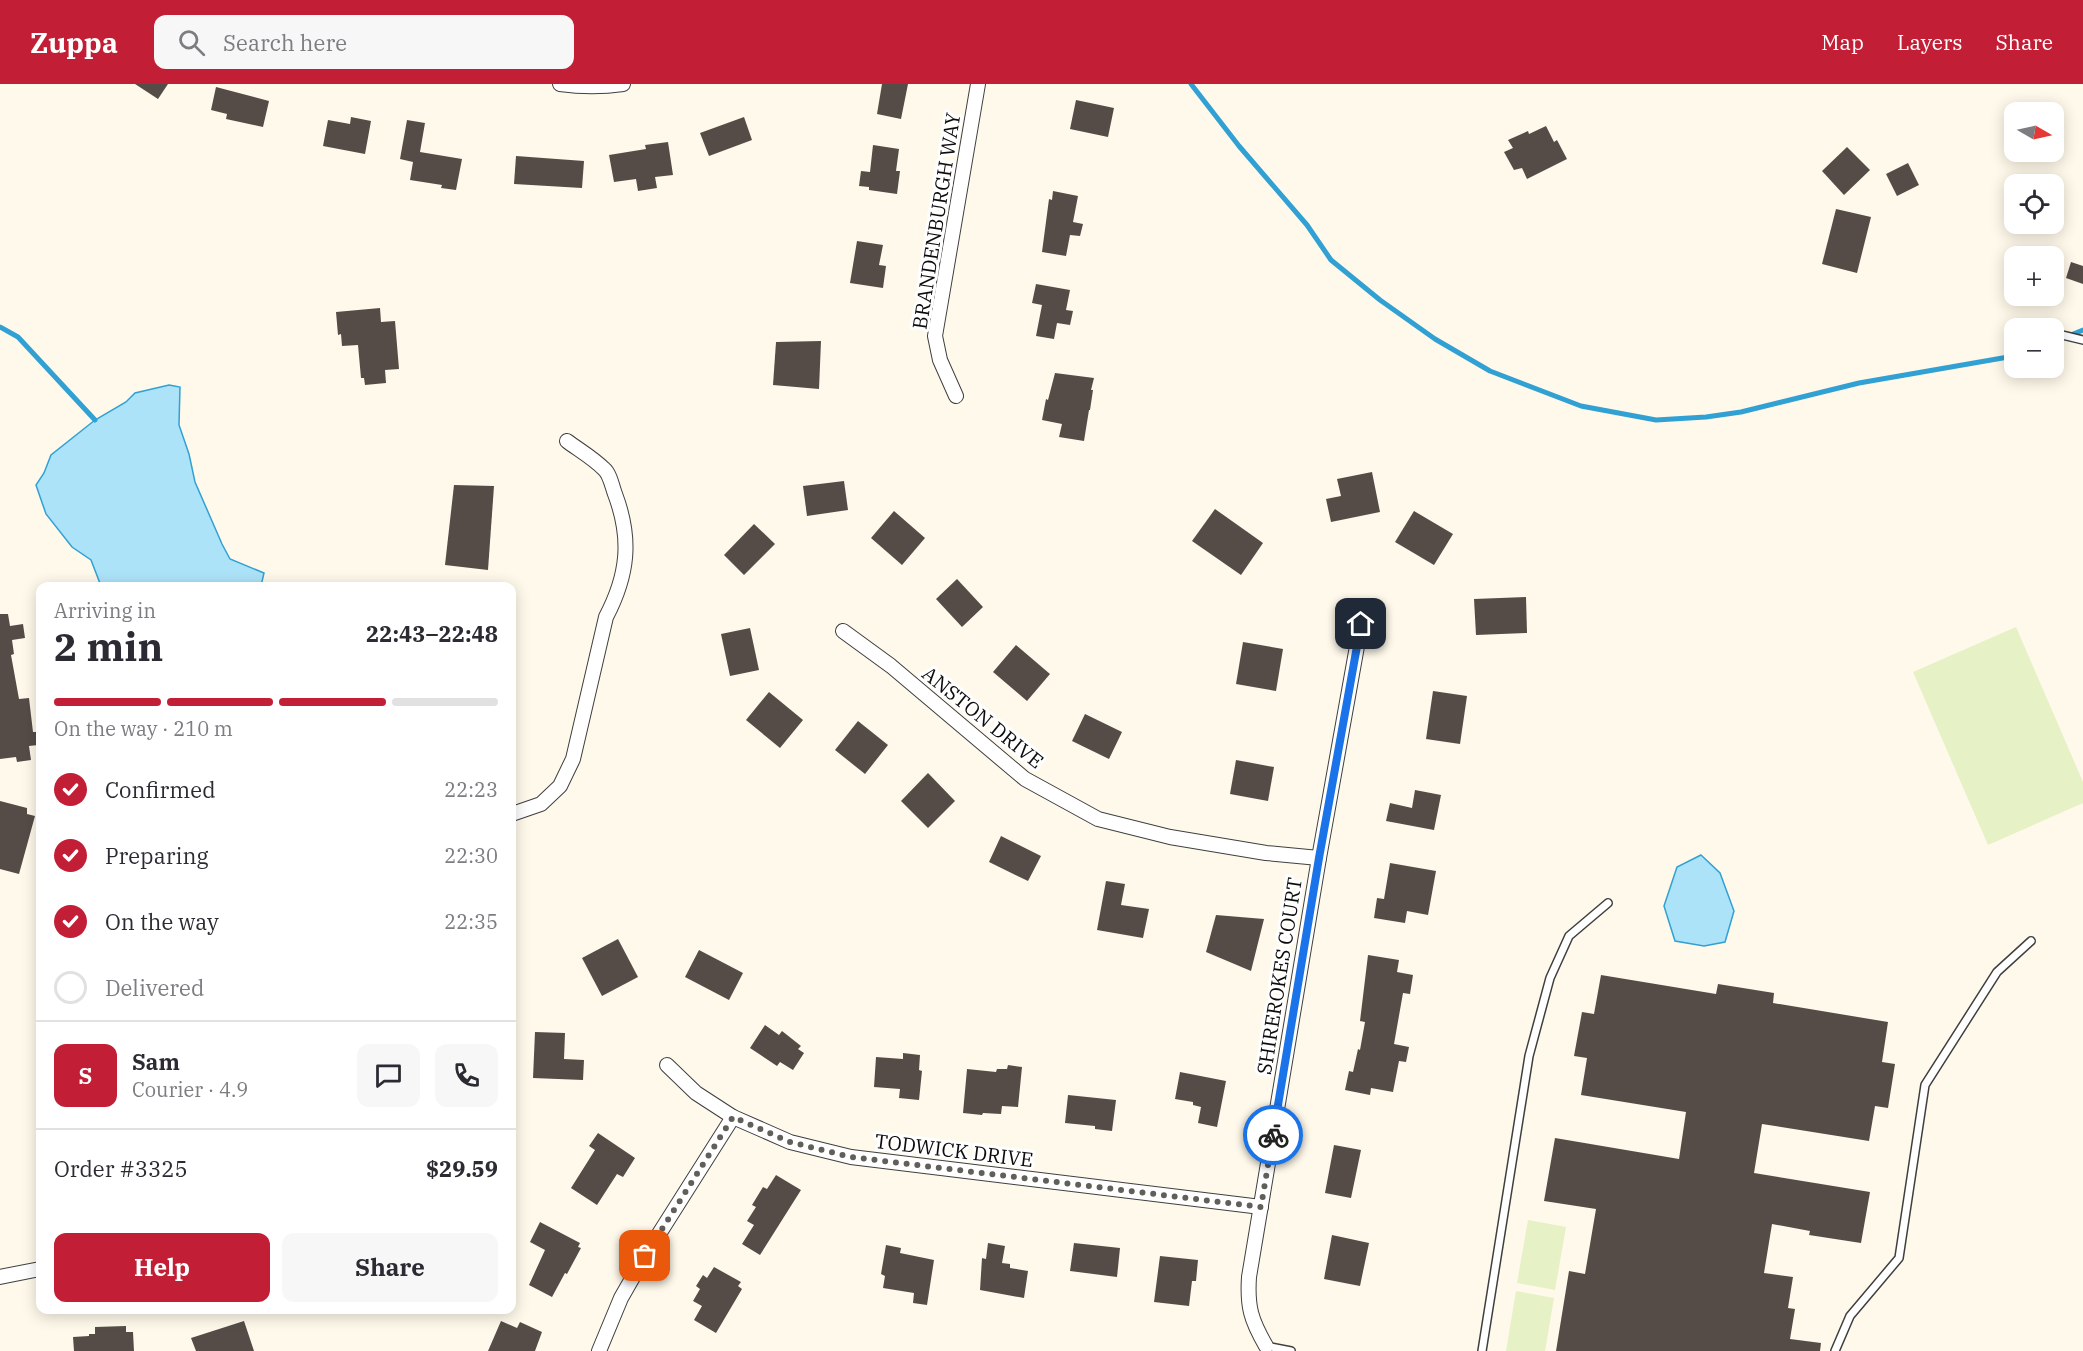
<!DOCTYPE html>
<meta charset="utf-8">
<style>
:root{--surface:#fff;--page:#f7f7f7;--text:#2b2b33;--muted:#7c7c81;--line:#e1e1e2;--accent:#c21e35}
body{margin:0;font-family:"IBM Plex Serif",serif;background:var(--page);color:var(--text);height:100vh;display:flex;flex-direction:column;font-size:22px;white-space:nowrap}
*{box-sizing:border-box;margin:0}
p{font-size:20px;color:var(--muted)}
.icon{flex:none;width:33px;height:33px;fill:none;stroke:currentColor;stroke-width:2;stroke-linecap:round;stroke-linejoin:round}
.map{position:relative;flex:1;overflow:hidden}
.side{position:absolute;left:36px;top:498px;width:480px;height:732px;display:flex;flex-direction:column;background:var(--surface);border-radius:12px;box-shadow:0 3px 15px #0003}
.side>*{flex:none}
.needle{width:39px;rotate:99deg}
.fabs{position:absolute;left:2004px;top:18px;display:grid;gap:12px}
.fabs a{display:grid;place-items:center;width:60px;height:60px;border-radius:12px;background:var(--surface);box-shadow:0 3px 15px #0003;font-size:30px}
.pin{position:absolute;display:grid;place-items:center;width:51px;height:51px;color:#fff;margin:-26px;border-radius:12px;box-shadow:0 3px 9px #0006}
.courier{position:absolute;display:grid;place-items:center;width:60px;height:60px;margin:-30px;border:4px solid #1a73e8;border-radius:50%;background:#fff;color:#222;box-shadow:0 2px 8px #0007}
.head em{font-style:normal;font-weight:700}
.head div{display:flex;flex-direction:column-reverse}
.head{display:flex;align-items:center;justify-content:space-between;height:102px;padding:0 18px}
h1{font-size:39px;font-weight:700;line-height:45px}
.bar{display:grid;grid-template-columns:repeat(4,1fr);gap:9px 6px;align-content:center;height:72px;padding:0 18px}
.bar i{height:8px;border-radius:4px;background:var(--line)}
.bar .selected{background:var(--accent)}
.bar p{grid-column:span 4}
.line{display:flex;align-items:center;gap:15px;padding:0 18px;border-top:2px solid var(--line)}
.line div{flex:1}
.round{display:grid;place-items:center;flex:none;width:63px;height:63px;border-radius:12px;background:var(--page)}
ol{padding:0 18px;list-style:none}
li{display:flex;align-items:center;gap:18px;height:66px}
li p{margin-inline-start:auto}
li .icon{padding:6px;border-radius:50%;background:var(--accent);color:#fff;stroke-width:4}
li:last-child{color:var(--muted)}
li i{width:33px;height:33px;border:3px solid var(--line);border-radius:50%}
.primary-button{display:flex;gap:12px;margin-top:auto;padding:12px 18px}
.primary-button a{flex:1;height:69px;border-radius:12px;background:var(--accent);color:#fff;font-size:24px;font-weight:700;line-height:69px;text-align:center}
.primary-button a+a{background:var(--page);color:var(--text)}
header{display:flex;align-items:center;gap:36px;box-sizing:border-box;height:84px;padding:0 30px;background:var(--accent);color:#fff}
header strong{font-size:28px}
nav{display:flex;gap:33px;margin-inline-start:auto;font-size:21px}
.search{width:420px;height:54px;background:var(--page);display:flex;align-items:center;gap:15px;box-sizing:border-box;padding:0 21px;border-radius:12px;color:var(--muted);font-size:22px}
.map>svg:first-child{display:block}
</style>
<header>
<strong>Zuppa</strong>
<div class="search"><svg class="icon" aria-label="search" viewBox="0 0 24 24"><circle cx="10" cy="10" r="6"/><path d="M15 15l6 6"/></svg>Search here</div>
<nav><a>Map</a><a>Layers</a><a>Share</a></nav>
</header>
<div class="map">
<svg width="2083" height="1267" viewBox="0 0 2083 1267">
<rect width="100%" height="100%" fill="#fff9eb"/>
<g fill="#e6f1c5">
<polygon points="2016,543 2083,698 2083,719 1988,761 1913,588"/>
<polygon points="1528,1136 1566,1143 1555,1206 1517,1199"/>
<polygon points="1516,1207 1554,1214 1545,1267 1506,1267"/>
</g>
<g fill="#ade3f9" stroke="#31a1d3" stroke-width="1.5">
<polygon points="169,301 180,303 179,341 189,370 195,398 222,460 230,475 264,489 261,502 101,502 91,476 72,463 46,430 36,401 44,389 51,371 95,336 126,318 135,309"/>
<polygon points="1701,771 1720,789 1734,827 1725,858 1704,862 1675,857 1664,822 1677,783"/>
</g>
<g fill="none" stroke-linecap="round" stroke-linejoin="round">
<g stroke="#31a1d3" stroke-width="5">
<polyline points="1191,0 1239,62 1307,141 1331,176 1380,216 1435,255 1490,287 1581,322 1656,336 1706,333 1741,328 1859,299 2014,272"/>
<polyline points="0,243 18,253 95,336"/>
<polyline points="2054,258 2083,246"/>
</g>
</g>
<g fill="#554c48">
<polygon points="135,0 168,0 158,15"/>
<polygon points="882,0 908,0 901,35 877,30"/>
<polygon points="216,3 269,17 263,43 226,35 227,30 211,26"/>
<polygon points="1076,16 1114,24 1108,53 1070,45"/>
<polygon points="351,33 371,37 365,70 323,62 328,36 350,40"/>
<polygon points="744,33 752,56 709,72 700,49"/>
<polygon points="407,36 425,39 420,68 462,75 456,106 441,104 442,101 410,96 413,78 400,75"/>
<polygon points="1546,42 1554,58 1557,56 1567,75 1527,95 1522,84 1514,86 1504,68 1513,64 1508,56 1528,47 1529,50"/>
<polygon points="668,58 673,91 655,93 657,104 638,107 636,95 614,98 609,71 646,65 645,61"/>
<polygon points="873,61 899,65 896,87 900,87 897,110 869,106 869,103 859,102 861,87 870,88"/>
<polygon points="1847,63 1870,86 1844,111 1822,87"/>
<polygon points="516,72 584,77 582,104 514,100"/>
<polygon points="1908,79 1919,101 1897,112 1886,90"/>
<polygon points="1053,107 1078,112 1073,138 1083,140 1080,152 1070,151 1066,172 1042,168 1049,115 1052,116"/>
<polygon points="1836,125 1871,133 1857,189 1822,180"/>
<polygon points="857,157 883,161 879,181 886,182 883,204 850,199"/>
<polygon points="2071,178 2083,182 2083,200 2066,194"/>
<polygon points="1036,200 1070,206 1066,226 1073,227 1070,241 1057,239 1054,255 1036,252 1042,221 1032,219"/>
<polygon points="380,224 381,238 395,237 399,285 385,286 386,299 365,301 364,294 361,294 358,261 342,262 341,250 338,251 336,228"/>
<polygon points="821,257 819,305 773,301 776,258"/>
<polygon points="1055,289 1094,294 1091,306 1093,306 1090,326 1089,326 1084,357 1059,353 1062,340 1042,336 1046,315 1048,316"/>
<polygon points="1372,388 1380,428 1331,438 1326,415 1341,412 1337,395"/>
<polygon points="844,397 848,426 807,432 803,402"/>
<polygon points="454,401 494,402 488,486 445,481"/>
<polygon points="1215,425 1263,459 1241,491 1192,457"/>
<polygon points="894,427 925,454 902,481 871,454"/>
<polygon points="1414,427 1453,450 1434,481 1395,458"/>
<polygon points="754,440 775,460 744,491 724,471"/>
<polygon points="957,495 983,523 962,543 936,515"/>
<polygon points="1526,513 1527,549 1476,551 1474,515"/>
<polygon points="0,530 8,530 10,542 23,540 25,554 12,556 14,570 11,571 19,615 29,614 33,648 37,648 38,661 29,662 31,676 17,678 16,673 0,675"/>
<polygon points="750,544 759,586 730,592 721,550"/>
<polygon points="1243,558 1283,565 1276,607 1236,600"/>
<polygon points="1016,561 1050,590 1027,617 993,588"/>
<polygon points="1433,607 1467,612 1460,660 1426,655"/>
<polygon points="769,608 803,636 780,664 746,636"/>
<polygon points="1085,630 1122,648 1109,675 1072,657"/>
<polygon points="858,637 888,661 865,690 835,666"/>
<polygon points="1236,676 1274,683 1268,717 1230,710"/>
<polygon points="928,689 955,717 928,744 901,717"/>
<polygon points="1415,706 1441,711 1434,746 1386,737 1390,719 1412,724"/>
<polygon points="0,717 27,724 27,730 35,732 19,790 0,785"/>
<polygon points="1001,752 1041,772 1028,797 989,778"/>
<polygon points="1390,779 1436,787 1428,831 1407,827 1405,839 1374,834 1377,814 1384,815"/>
<polygon points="1106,797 1125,800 1121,821 1149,825 1143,854 1097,846"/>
<polygon points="1216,831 1264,835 1251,887 1206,868"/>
<polygon points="618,855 638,893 602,912 582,874"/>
<polygon points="699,866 743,889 729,916 685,893"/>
<polygon points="1368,871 1399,876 1397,888 1413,891 1410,910 1403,909 1394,960 1409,963 1406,978 1399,977 1393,1008 1371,1004 1370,1011 1345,1006 1349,987 1353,988 1358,965 1360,966 1365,938 1360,937"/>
<polygon points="1601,891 1716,910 1718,900 1774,909 1773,919 1888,938 1882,978 1895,980 1888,1024 1875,1022 1869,1057 1762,1040 1754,1089 1870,1108 1861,1159 1809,1151 1810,1147 1772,1140 1764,1189 1793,1193 1788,1224 1795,1225 1790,1255 1821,1259 1820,1267 1556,1267 1569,1187 1585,1190 1596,1125 1544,1117 1555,1054 1679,1075 1686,1028 1581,1011 1587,974 1574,972 1582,928 1594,930"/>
<polygon points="765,941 779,951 782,947 801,962 798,965 804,969 793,986 780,978 777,982 750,964"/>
<polygon points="535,948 565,949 564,975 584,976 583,996 533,994"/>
<polygon points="903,969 920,971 919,986 922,987 919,1016 899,1014 900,1005 874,1003 876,973 903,975"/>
<polygon points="1008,981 1022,983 1018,1023 1002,1022 1001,1030 983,1029 982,1031 963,1029 967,985 996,988 997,985 1007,985"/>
<polygon points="1180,988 1226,997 1217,1043 1198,1039 1201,1023 1193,1021 1193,1018 1175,1015"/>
<polygon points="1068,1011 1116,1016 1112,1047 1095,1045 1095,1042 1065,1039"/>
<polygon points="598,1049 635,1074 623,1093 617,1090 597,1121 571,1104 595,1066 589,1062"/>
<polygon points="1334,1061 1361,1066 1351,1114 1325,1109"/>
<polygon points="776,1091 801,1106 760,1171 742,1160 754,1141 747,1137 756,1123 752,1121 763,1103 767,1105"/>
<polygon points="540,1138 580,1159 578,1163 581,1164 567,1190 565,1189 552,1213 529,1201 545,1166 530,1158"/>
<polygon points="1332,1151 1369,1159 1360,1202 1324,1195"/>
<polygon points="988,1159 1005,1162 1002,1179 1010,1180 1010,1184 1028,1187 1024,1214 980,1206 982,1174 986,1175"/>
<polygon points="1074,1159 1120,1164 1117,1193 1070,1187"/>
<polygon points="886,1161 901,1164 900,1169 934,1176 927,1221 913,1219 914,1209 883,1204 885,1192 881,1190"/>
<polygon points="1160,1172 1198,1176 1196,1197 1192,1197 1189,1222 1154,1218"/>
<polygon points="714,1183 741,1198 738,1202 742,1205 716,1249 694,1236 702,1222 693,1217 700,1205 696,1202 703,1191 707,1194"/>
<polygon points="244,1237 254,1267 196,1267 191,1254"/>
<polygon points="501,1237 517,1244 520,1238 542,1248 535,1267 488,1267"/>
<polygon points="126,1242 126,1248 133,1248 134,1267 74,1267 73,1253 89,1252 89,1250 95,1250 95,1243"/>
</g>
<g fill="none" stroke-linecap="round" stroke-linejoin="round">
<defs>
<g id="lane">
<polyline points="2015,241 2031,244"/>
<polyline points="2054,249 2083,256"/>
<polyline points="1266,1262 1291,1267"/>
<polyline points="1482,1267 1529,972 1550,894 1569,852 1608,819"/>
<polyline points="1835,1267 1850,1232 1899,1174 1925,1001 1997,888 2031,857"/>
</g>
<g id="street">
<path d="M 560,0 C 581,3 603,3 623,0"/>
<polyline points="956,312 940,276 935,252 978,0"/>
<polyline points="843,547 891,582 1025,695 1098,735 1170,753 1266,769 1319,774"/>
<path d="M 512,730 L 541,720 L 560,702 L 573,675 L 606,533 C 628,491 632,455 615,410 C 612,402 610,390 604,385 C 593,374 579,366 567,357"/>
<polyline points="667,981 696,1009 733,1033 790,1058 851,1073 1261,1123"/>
<polyline points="0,1193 40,1185"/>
<path d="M 1266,1262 C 1251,1236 1247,1223 1249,1193 L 1319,774 L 1361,540"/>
<polyline points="599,1267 621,1214 645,1172 733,1033"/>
</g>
</defs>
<use href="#lane" stroke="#3f3f3f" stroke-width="10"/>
<use href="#street" stroke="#3f3f3f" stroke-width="16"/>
<use href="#lane" stroke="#fff" stroke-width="7"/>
<use href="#street" stroke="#fff" stroke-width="14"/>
</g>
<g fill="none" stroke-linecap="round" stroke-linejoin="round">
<polyline stroke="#615f5a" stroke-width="6" stroke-dasharray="0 10.8" points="645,1172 733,1033 790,1058 851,1073 1261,1123 1273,1051"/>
<polyline stroke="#1a73e8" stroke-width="8" points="1273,1051 1319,774 1361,540"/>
</g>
<g text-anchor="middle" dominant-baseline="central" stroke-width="6" stroke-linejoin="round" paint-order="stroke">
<g font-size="20" fill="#0c0c0c" stroke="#fff">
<text transform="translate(936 137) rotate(-81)">BRANDENBURGH WAY</text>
<text transform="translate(983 633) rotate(39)">ANSTON DRIVE</text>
<text transform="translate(1279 892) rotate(-81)">SHIREROKES COURT</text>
<text transform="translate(954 1066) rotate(7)">TODWICK DRIVE</text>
</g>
</g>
</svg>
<div class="fabs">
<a><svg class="needle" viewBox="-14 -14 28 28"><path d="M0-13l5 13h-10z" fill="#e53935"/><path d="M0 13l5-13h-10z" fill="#7c7c81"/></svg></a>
<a><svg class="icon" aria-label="locate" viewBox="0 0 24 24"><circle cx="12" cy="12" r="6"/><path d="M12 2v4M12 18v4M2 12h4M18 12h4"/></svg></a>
<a>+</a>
<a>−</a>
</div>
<div class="pin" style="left:645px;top:1172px;background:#ea580c"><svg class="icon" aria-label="bag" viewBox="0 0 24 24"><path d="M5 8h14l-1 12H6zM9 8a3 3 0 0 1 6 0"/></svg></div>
<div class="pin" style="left:1361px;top:540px;background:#1f2937"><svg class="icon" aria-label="home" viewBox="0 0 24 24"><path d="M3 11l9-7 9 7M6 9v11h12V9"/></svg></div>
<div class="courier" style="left:1273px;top:1051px"><svg class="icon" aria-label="bike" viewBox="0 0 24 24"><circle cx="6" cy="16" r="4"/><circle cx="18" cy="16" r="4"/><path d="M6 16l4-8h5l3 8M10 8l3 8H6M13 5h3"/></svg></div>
<section class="side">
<div class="head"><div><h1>2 min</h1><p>Arriving in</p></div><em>22:43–22:48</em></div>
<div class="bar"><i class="selected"></i><i class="selected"></i><i class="selected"></i><i></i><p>On the way · 210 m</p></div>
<ol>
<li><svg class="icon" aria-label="check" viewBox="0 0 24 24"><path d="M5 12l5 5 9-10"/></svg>Confirmed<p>22:23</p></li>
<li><svg class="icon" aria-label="check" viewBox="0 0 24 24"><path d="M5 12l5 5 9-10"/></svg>Preparing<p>22:30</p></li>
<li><svg class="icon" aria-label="check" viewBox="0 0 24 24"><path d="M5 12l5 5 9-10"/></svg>On the way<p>22:35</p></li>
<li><i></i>Delivered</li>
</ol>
<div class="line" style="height:108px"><b class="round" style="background:var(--accent);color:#fff">S</b><div><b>Sam</b><p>Courier · 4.9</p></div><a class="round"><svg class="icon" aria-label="chat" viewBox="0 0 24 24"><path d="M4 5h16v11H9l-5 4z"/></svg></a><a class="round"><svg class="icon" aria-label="phone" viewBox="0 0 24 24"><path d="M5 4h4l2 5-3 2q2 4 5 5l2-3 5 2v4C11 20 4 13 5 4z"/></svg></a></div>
<div class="line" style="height:78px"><div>Order #3325</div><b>$29.59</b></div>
<div class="primary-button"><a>Help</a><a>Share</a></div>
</section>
</div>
